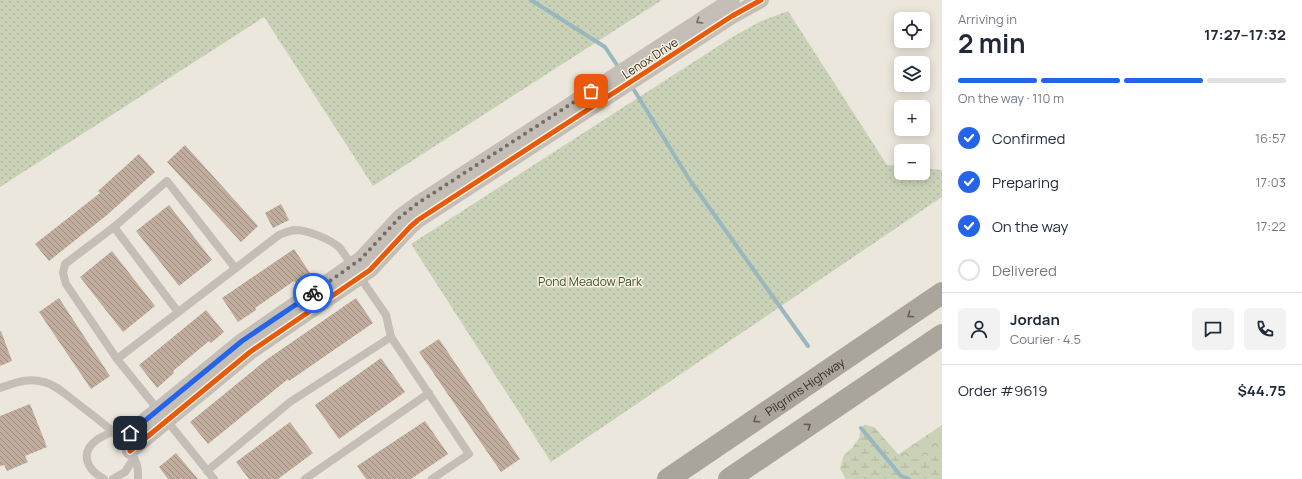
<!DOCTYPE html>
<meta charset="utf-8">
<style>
:root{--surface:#fff;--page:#f2f2f3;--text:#1f2937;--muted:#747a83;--line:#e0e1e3;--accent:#2563eb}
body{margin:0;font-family:Manrope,sans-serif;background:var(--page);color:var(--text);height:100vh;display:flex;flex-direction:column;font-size:15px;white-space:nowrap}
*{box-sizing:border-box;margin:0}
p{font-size:13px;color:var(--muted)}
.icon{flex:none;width:22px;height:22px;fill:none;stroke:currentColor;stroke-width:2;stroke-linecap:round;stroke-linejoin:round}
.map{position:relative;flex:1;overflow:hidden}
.details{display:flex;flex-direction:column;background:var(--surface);width:360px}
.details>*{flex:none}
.buttons{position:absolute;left:894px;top:12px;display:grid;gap:8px}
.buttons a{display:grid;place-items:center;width:36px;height:36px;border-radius:6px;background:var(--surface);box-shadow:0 2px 10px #0003;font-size:20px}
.pin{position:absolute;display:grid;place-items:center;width:34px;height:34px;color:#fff;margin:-17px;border-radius:8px;box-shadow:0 2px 6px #0006}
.courier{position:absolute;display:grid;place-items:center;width:40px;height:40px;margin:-20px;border:3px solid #2563eb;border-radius:50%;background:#fff;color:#222;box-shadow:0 1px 5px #0007}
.summary em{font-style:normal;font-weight:700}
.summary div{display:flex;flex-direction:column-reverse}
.summary{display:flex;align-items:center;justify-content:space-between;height:68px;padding:0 16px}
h1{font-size:26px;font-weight:700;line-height:30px}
.bar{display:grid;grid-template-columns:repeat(4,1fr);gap:6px 4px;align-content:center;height:48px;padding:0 16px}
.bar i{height:5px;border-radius:3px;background:var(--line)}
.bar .active{background:var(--accent)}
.bar p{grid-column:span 4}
.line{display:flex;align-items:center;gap:10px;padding:0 16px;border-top:1px solid var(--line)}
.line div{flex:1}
.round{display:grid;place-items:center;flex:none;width:42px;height:42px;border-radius:6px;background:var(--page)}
ol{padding:0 16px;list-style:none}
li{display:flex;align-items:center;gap:12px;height:44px}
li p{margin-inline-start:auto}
li .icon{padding:4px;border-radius:50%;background:var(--accent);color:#fff;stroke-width:4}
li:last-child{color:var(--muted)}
li i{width:22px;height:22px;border:2px solid var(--line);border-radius:50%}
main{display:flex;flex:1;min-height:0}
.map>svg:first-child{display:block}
</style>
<main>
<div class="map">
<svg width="942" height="479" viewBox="0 0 942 479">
<defs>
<pattern id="grass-dots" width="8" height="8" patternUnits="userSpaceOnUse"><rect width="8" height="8" fill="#c9d2b6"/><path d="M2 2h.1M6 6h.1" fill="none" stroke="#adb49c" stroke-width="1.8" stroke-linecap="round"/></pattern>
<pattern id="forest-crowns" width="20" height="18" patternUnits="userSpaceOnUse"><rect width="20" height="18" fill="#c9d2b6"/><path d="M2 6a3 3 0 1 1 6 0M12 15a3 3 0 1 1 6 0" fill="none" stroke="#adb49c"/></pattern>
<pattern id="wetland-marsh" width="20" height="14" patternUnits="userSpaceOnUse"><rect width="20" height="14" fill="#c9d2b6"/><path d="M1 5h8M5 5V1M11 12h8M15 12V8" fill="none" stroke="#adb49c"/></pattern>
<pattern id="building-back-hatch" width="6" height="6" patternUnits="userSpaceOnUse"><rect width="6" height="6" fill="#c0ad9d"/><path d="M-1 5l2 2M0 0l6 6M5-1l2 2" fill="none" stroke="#9d8d80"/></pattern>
</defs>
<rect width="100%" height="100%" fill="#ece7dc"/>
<g fill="url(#grass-dots)">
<polygon points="0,0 662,0 373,186 264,17 0,187"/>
<polygon points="788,11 887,165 901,166 901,173 923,173 923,168 942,170 942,197 551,462 411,244 734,36 761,21"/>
</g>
<polygon fill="url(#forest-crowns)" points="942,425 942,479 862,479"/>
<polygon fill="url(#wetland-marsh)" points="864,425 874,427 898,454 909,460 923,458 938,450 942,445 942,479 846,479 840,469 844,455 853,447 859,438 860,433"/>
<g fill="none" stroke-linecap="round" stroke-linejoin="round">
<g stroke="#98b8bd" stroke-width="4">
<polyline points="531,0 605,47 617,65"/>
<polyline points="634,90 691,182 808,346"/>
<polyline points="861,428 901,476 909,479"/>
</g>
</g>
<g fill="url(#building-back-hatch)">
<polygon points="185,145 258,226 241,242 167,162"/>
<polygon points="139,154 155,172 107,215 49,261 35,244 100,193 98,191"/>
<polygon points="281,204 289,220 273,228 265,213"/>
<polygon points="169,205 212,260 179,286 136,231"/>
<polygon points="294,249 310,273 296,283 294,281 255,308 256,310 238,322 222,298"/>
<polygon points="112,251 155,306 123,332 80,277"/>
<polygon points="59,298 110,376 91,389 39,312"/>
<polygon points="356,298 373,323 289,381 288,379 208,444 190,422 266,360"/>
<polygon points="206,310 224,332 211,343 209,341 173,371 174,373 157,388 139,365"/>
<polygon points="0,331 1,331 12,361 0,366"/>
<polygon points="439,339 520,459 501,472 419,352"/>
<polygon points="381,358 405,392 339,439 315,405"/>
<polygon points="30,404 47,447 25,456 28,462 7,471 4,465 0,466 0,416"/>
<polygon points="425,421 448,454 411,479 366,479 357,466"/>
<polygon points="290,422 313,453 278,479 249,479 236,462"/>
<polygon points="176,453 198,479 168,479 159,467"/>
</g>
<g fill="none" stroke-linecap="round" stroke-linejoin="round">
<g stroke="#c4beb6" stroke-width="8">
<polyline points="114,227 178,312"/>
<path d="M 117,359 L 279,235 C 283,233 289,231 294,230 C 308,230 330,239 340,248 L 386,315 L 391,337 L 469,454 L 432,479"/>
<path d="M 0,388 C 15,383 28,377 44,382 C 57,385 67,396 77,403 C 97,419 122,435 134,458 C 138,465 138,471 138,479"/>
<polyline points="207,471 290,402 391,337"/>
<path d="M 104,479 C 86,469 79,452 98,439 C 103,436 108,434 113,431"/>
<polyline points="113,479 125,472 134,458"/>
<polyline points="214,479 117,359 66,284 63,273 65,264 114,227 167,181 235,268"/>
<polyline points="305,479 429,393"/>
</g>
<g stroke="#c4beb6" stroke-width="16">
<polyline points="121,440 242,341 361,259 400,217 419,203 732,0"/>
<polyline points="130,451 250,352 370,270 410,227 418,220 732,16 761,0"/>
</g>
<g stroke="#aaa59c" stroke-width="22">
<path id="s1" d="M 668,479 L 942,293"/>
<polyline points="729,479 942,335"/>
</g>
<defs>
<polyline id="cycleway" points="130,451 250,352 370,270 410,227 418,220 732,16 761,0"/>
</defs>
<use href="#cycleway" stroke="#f9f2e2" stroke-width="8"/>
<use href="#cycleway" stroke="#e8590c" stroke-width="5"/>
</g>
<defs><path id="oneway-chevron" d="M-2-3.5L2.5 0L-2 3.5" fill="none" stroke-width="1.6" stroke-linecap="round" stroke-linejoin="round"/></defs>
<use stroke="#756e66" href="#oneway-chevron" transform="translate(699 21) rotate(147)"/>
<g stroke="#635c55">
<use href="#oneway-chevron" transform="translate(910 315) rotate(146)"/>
<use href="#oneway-chevron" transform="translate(756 420) rotate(146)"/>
<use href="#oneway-chevron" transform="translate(808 426) rotate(-34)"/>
</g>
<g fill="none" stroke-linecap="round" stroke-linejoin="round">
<polyline stroke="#746d65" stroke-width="4" stroke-dasharray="0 7.2" points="313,293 361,259 400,217 418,203 591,91"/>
<polyline stroke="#2563eb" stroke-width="5" points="130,433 242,341 313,293"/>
</g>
<g text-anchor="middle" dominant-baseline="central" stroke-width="3" stroke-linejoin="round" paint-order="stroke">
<g font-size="12" fill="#342c25" stroke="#f9f2e2">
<text transform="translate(650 58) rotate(-33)">Lenox Drive</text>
<text stroke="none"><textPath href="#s1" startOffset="165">Pilgrims Highway</textPath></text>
</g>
<g font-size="12" fill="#3c5327" stroke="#f9f2e2">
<text x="590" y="281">Pond Meadow Park</text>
</g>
</g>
</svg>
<div class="buttons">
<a><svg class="icon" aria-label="locate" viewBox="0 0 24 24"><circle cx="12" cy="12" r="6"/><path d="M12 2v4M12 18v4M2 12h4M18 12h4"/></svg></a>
<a><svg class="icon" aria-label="layers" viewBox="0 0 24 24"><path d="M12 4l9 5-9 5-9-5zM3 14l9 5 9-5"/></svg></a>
<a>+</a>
<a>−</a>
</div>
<div class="pin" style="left:591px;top:91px;background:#ea580c"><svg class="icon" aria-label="bag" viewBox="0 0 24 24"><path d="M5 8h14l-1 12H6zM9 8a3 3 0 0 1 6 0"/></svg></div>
<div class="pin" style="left:130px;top:433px;background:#1f2937"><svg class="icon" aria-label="home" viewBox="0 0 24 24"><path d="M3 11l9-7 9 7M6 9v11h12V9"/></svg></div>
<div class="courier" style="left:313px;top:293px"><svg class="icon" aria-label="bike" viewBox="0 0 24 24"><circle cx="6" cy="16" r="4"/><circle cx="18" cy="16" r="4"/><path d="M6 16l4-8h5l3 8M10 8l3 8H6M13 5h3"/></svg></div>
</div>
<section class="details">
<div class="summary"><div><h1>2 min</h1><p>Arriving in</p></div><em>17:27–17:32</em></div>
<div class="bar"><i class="active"></i><i class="active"></i><i class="active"></i><i></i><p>On the way · 110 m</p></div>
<ol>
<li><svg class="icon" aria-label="check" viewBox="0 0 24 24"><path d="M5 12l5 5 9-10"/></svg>Confirmed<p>16:57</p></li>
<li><svg class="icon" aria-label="check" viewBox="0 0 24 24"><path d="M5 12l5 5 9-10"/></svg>Preparing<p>17:03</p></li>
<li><svg class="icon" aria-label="check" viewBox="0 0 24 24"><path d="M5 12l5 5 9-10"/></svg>On the way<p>17:22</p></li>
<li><i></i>Delivered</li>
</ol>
<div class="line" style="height:72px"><a class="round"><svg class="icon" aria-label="person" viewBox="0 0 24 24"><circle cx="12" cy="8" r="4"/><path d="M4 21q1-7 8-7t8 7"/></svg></a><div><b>Jordan</b><p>Courier · 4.5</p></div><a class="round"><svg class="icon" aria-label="chat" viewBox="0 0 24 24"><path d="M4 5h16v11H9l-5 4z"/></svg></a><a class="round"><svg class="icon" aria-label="phone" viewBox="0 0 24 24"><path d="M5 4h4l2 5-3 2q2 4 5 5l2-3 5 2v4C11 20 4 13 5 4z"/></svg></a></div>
<div class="line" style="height:52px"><div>Order #9619</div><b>$44.75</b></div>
</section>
</main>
